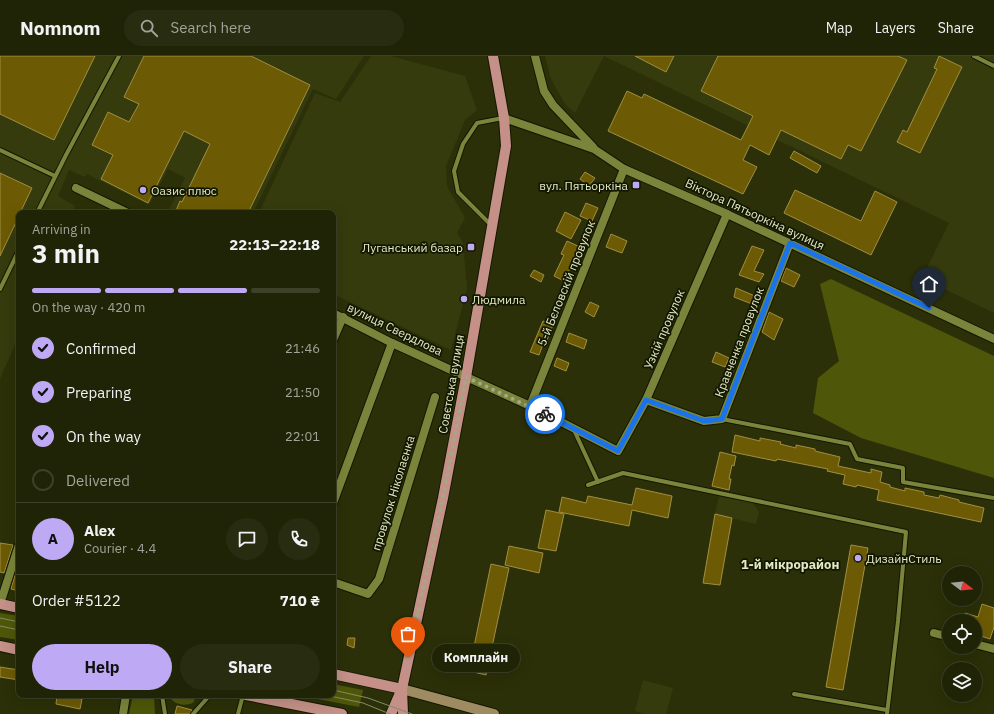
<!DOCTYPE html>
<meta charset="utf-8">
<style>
:root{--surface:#202406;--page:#282c10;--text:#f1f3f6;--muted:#a2a49b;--line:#3d4128;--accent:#bea9f5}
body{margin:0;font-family:"IBM Plex Sans",sans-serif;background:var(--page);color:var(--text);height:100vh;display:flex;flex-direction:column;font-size:15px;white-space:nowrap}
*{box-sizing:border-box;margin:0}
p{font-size:13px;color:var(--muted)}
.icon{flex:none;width:22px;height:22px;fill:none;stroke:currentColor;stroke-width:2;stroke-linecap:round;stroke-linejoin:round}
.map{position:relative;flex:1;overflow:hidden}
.drawer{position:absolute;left:16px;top:154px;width:320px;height:488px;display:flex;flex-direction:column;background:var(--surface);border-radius:8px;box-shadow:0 4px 16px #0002,0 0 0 1px var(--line)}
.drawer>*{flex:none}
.needle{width:26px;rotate:106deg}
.tools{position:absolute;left:942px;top:510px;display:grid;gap:8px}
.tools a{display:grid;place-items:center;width:40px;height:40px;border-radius:50%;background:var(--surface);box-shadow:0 4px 16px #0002,0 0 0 1px var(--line);font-size:20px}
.pin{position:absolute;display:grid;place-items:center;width:34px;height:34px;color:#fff;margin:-41px -17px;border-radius:50% 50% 50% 0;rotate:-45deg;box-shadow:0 0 4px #0007}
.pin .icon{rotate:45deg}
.courier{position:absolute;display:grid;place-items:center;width:40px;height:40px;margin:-20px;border:3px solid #1a73e8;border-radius:50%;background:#fff;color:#222;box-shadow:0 1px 5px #0007}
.bubble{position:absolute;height:28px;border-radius:14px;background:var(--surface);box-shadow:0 4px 16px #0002,0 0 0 1px var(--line);font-size:13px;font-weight:800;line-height:28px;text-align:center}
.head em{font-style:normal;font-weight:800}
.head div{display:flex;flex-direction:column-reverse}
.head{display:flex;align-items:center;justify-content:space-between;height:68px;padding:0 16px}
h1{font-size:26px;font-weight:800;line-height:30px}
.bar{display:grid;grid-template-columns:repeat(4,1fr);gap:6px 4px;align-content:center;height:48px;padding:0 16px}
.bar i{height:5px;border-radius:3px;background:var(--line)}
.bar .on{background:var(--accent)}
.bar p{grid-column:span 4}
.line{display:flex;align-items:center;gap:10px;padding:0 16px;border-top:1px solid var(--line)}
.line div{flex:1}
.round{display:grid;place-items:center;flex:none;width:42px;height:42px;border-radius:21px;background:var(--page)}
ol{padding:0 16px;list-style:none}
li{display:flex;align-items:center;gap:12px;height:44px}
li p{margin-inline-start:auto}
li .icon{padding:4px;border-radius:50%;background:var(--accent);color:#111;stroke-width:4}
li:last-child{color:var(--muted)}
li i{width:22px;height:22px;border:2px solid var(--line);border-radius:50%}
.cta{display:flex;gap:8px;margin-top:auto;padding:8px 16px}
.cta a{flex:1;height:46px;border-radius:24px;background:var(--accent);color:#111;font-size:16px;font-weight:800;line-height:46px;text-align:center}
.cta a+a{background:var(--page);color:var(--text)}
header{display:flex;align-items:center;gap:24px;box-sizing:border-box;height:56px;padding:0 20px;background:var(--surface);border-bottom:1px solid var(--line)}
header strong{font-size:19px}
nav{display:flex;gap:22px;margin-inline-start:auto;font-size:14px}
.search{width:280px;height:36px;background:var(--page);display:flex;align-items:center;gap:10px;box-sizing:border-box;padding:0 14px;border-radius:22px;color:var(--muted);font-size:15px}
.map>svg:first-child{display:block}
</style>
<header>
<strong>Nomnom</strong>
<div class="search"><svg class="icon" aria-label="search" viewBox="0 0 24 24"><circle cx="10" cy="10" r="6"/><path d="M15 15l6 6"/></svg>Search here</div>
<nav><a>Map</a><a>Layers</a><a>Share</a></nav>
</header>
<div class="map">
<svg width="994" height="658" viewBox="0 0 994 658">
<rect width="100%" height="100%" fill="#2b3008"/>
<g fill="#353b0d">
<polygon points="0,0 364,0 336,43 313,33 253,157 167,157 185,122 168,113 149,149 87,118 85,121 69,114 58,140 75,150 72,157 19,157 19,279 0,323"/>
<polygon points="371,0 391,0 465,20 477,54 465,64 446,110 447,130 465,162 457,177 463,187 467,232 451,294 333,238 333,157 259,157 315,37 340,46"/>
<polygon points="545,0 994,0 994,257 922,222 949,167 604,0 575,57 565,48 551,23"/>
<polygon points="719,440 752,446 759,456 756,468 715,458"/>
<polygon points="643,624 673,632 666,658 645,658 635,655"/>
</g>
<g fill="#4e5709">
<polygon points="831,223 994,300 994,422 861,382 813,357 818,322 839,305 820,228"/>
<polygon points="0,557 19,560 19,584 0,581"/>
<polygon points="333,628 363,634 359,651 297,639 333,639"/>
<polygon points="133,639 154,639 155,658 129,658"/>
<path d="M 170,639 L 195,639 L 194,646 C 187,651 171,649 170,639 Z"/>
</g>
<g fill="#6c5b04" stroke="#a08e42">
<polygon points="0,0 95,0 54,84 0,58"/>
<polygon points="144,0 251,0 310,29 248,157 175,157 180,145 182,146 210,88 184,75 148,147 101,123 113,99 92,89 108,56 129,66 139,48 124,41"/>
<polygon points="635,0 674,0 666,16"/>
<polygon points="718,0 898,0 907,4 861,95 848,89 841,103 781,74 769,99 750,89 743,104 757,111 743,138 608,75 627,35 642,42 644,38 741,84 753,60 701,35"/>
<polygon points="939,0 962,11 920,97 897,86 903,74 907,76 937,13 934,12"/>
<polygon points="794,95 821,110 817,117 790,102"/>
<polygon points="585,116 595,122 589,130 580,123"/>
<polygon points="0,117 32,132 20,157 19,157 19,160 0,200"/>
<polygon points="795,134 861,165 875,135 897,146 871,199 784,157"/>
<polygon points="586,147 598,152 592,165 580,160"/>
<polygon points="565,156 581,164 571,183 556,175"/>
<polygon points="611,178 627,185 622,197 606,191"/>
<polygon points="567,185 580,191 564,225 554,220 564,199 561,198"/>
<polygon points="752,190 764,194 754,215 764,218 759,226 739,219"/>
<polygon points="786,212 800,219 794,231 781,225"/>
<polygon points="534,214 544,219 541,226 530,220"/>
<polygon points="736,232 755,240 752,248 734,241"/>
<polygon points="590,246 599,250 594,261 585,256"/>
<polygon points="769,256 783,263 774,284 762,276"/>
<polygon points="543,265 553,269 547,284 545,283 539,299 530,296"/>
<polygon points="569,277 587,284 584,293 566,286"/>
<polygon points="716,296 729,302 725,311 712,306"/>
<polygon points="557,302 569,307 566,315 554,310"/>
<polygon points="735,379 760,385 760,382 781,386 780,388 796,392 796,389 815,393 815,395 840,401 838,410 871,417 871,413 882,416 880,426 890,429 890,431 905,435 905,432 924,436 924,439 939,442 940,439 959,444 959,446 984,452 981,466 877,444 879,434 857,429 856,431 843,428 845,419 827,415 828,413 777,403 776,405 732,396"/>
<polygon points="720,396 736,400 734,410 732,409 729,423 731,423 729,434 712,430"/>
<polygon points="636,432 672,440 668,462 632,454 629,470 559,456 562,441 586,447 588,440 632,449"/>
<polygon points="546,454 564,458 556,495 538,492"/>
<polygon points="715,458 732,462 720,529 703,527"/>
<polygon points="0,487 13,489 4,517 0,516"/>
<polygon points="851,489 868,492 843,634 826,631"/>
<polygon points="509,490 543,497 539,517 505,509"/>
<polygon points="491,508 509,512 486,619 469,615"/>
<polygon points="15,519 19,519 19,535 11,533"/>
<polygon points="982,548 994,552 994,571 990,583 975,578 975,565 962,565 965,557 978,561"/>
<polygon points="348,582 355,582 354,592 347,589"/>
<polygon points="0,611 19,614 19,624 0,621"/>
<polygon points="57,639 82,643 80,653 56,648"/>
<polygon points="177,650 192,654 190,658 175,658"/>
</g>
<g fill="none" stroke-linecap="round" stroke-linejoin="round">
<defs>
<g id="lane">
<polyline points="974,0 994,10"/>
<polyline points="0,94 55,120"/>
<polyline points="37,157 66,99 119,0"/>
<polyline points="491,169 458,136 454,115 463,88 477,67 503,62"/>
<polyline points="0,233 19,194"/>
<polyline points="722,363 850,388 857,403 903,412 903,426 994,442"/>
<polyline points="574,374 598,426"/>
<polyline points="588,429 623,417 906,476 898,565 887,658"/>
<polyline points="794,638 887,654"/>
<polyline points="162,639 165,658"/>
<polyline points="193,658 210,639"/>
<polyline points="238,658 243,639"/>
</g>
<g id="street">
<polyline points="535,0 544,35 553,49 593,91"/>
<polyline points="504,62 594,93 624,113 727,158 994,283"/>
<polyline points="76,132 128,157"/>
<polyline points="333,257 392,287 530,350 618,395 646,344 727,158"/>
<polyline points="333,284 343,261"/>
<polyline points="646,344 704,365 722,363 790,187"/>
<polyline points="530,350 624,113"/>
<polyline points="333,447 392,287"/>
<polyline points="333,526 368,538 379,523 435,341"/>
<polyline points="0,548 19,489"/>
<polyline points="934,577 949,581"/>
<polyline points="975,588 994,593"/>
<polyline points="123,658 126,639"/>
</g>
<polyline id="secondary" points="402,633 494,658"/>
<g id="primary">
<polyline points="0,548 19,552"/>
<polyline points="0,590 19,594"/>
<polyline points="333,618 402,633"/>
<polyline points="246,639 342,658"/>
<polyline points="391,658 400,637"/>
<polyline points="403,658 402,633 443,442 466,321 506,90 504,62 493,0"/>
</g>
</defs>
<use href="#lane" stroke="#141702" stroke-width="6"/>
<use href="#street" stroke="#141702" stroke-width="10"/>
<use href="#secondary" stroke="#141702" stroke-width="12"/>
<use href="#primary" stroke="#141702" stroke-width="12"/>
<use href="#lane" stroke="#7a853b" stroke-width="4"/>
<use href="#street" stroke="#7a853b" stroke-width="8"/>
<use href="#secondary" stroke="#9f8b61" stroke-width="10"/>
<use href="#primary" stroke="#c49087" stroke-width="10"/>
<g stroke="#858b65" stroke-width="1">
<polyline points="0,562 19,566"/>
<polyline points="0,570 19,574"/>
<polyline points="333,634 368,642 412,658"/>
<polyline points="325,639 363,647 390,658"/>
</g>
</g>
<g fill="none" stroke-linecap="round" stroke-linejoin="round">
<polyline stroke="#a2a983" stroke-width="4" stroke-dasharray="0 7.2" points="408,602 443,442 466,321 545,358"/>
<polyline stroke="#1a73e8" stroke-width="5" points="545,358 618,395 646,344 704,365 722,363 790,187 929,252"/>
</g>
<g fill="#bea9f5" stroke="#131700" stroke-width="1.5">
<rect x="632" y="125" width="8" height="8" rx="2"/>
<circle cx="143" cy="134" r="4"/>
<rect x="467" y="187" width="8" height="8" rx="2"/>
<circle cx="464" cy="243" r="4"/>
<circle cx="858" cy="502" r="4"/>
</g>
<g text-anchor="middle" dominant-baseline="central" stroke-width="3.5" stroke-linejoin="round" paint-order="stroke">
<g font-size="12" fill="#e2eac5" stroke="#131700" text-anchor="start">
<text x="628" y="129" text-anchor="end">вул. Пятьоркіна</text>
<text x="151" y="134">Оазис плюс</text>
<text x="463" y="191" text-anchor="end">Луганський базар</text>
<text x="472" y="243">Людмила</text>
<text x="866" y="502">ДизайнСтиль</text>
</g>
<g font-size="12" fill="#e2eac5" stroke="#131700">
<text transform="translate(755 158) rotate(25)">Віктора Пятьоркіна вулиця</text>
<text transform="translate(566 227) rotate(-68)">5-й Бєловскій провулок</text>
<text transform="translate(395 273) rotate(26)">вулиця Свердлова</text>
<text transform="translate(664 273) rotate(-67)">Узкій провулок</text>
<text transform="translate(739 286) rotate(-69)">Кравченка провулок</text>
<text transform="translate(451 328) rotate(-80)">Совєтська вулиця</text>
<text transform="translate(393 437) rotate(-73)">провулок Ніколаєнка</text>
</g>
<g font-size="13" font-weight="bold" fill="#e2eac5" stroke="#131700">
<text x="790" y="508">1-й мікрорайон</text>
</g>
</g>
</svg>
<div class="tools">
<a><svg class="needle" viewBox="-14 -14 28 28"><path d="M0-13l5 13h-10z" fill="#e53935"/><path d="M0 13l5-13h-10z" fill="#a2a49b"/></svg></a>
<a><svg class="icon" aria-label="locate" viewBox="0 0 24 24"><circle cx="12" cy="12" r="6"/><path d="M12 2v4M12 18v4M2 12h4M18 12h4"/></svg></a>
<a><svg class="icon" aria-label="layers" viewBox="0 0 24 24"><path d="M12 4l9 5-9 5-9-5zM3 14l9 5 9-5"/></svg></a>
</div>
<div class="pin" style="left:408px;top:602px;background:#ea580c"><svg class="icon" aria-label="bag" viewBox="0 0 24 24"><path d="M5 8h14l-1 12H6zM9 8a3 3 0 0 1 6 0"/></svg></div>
<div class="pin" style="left:929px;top:252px;background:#1f2937"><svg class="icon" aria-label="home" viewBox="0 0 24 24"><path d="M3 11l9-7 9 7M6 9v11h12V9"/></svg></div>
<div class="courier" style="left:545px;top:358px"><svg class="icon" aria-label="bike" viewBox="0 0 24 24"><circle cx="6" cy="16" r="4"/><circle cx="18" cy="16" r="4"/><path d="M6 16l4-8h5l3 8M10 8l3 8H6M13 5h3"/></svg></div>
<div class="bubble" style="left:432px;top:588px;width:88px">Комплайн</div>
<section class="drawer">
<div class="head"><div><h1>3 min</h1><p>Arriving in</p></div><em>22:13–22:18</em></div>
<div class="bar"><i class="on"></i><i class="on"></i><i class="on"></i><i></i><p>On the way · 420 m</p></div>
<ol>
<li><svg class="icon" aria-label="check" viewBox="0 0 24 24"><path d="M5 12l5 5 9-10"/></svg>Confirmed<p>21:46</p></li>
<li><svg class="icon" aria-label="check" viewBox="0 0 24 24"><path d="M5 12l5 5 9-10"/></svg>Preparing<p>21:50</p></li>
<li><svg class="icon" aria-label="check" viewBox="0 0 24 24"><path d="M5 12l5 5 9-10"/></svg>On the way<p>22:01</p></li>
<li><i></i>Delivered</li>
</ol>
<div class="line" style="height:72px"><b class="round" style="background:var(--accent);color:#111">A</b><div><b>Alex</b><p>Courier · 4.4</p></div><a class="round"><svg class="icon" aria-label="chat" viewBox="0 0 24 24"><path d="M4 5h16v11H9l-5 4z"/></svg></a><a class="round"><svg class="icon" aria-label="phone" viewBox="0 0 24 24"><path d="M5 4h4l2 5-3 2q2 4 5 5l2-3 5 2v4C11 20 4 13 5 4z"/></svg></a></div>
<div class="line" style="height:52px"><div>Order #5122</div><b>710 ₴</b></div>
<div class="cta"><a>Help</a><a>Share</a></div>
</section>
</div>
